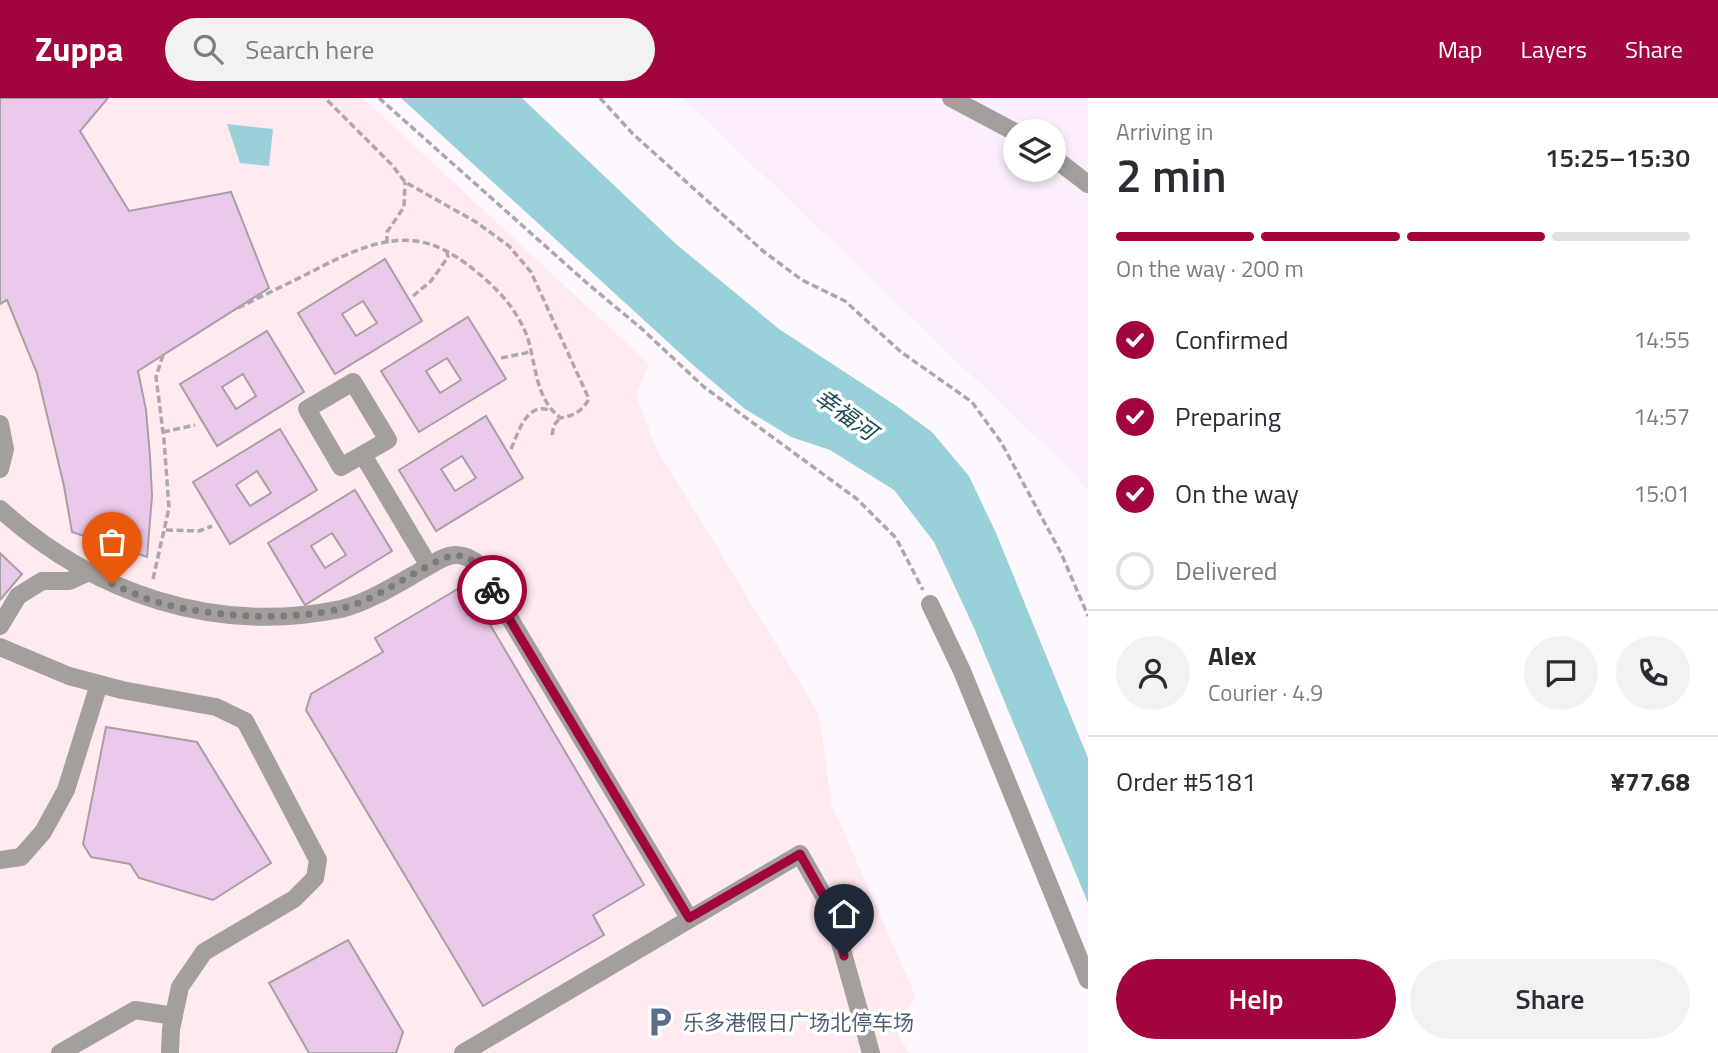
<!DOCTYPE html>
<meta charset="utf-8">
<style>
:root{--surface:#fff;--page:#f2f2f3;--text:#2b2b33;--muted:#7c7c81;--line:#e1e1e2;--accent:#a2053d}
body{margin:0;font-family:"Titillium Web","Noto Sans SC",sans-serif;background:var(--page);color:var(--text);height:100vh;display:flex;flex-direction:column;font-size:26px;white-space:nowrap}
*{box-sizing:border-box;margin:0}
p{font-size:23px;color:var(--muted)}
.icon{flex:none;width:38px;height:38px;fill:none;stroke:currentColor;stroke-width:2;stroke-linecap:round;stroke-linejoin:round}
.map{position:relative;flex:1;overflow:hidden}
.sheet{display:flex;flex-direction:column;background:var(--surface);width:630px}
.sheet>*{flex:none}
.tools{position:absolute;left:1003px;top:21px;display:grid;gap:14px}
.tools a{display:grid;place-items:center;width:63px;height:63px;border-radius:50%;background:var(--surface);box-shadow:0 4px 10px #0003;font-size:35px}
.pin{position:absolute;display:grid;place-items:center;width:60px;height:60px;color:#fff;margin:-72px -30px;border-radius:50% 50% 50% 0;rotate:-45deg;box-shadow:0 0 7px #0007}
.pin .icon{rotate:45deg}
.courier{position:absolute;display:grid;place-items:center;width:70px;height:70px;margin:-35px;border:5px solid #a2053d;border-radius:50%;background:#fff;color:#222;box-shadow:0 2px 9px #0007}
.summary em{font-style:normal;font-weight:600}
.summary div{display:flex;flex-direction:column-reverse}
.summary{display:flex;align-items:center;justify-content:space-between;height:119px;padding:0 28px}
h1{font-size:46px;font-weight:600;line-height:52px}
.bar{display:grid;grid-template-columns:repeat(4,1fr);gap:10px 7px;align-content:center;height:84px;padding:0 28px}
.bar i{height:9px;border-radius:5px;background:var(--line)}
.bar .on{background:var(--accent)}
.bar p{grid-column:span 4}
.line{display:flex;align-items:center;gap:18px;padding:0 28px;border-top:2px solid var(--line)}
.line div{flex:1}
.round{display:grid;place-items:center;flex:none;width:74px;height:74px;border-radius:37px;background:var(--page)}
ol{padding:0 28px;list-style:none}
li{display:flex;align-items:center;gap:21px;height:77px}
li p{margin-inline-start:auto}
li .icon{padding:7px;border-radius:50%;background:var(--accent);color:#fff;stroke-width:4}
li:last-child{color:var(--muted)}
li i{width:38px;height:38px;border:4px solid var(--line);border-radius:50%}
.action{display:flex;gap:14px;margin-top:auto;padding:14px 28px}
.action a{flex:1;height:80px;border-radius:42px;background:var(--accent);color:#fff;font-size:28px;font-weight:600;line-height:80px;text-align:center}
.action a+a{background:var(--page);color:var(--text)}
header{display:flex;align-items:center;gap:42px;box-sizing:border-box;height:98px;padding:0 35px;background:var(--accent);color:#fff}
header strong{font-size:33px}
nav{display:flex;gap:38px;margin-inline-start:auto;font-size:24px}
.search{width:490px;height:63px;background:var(--page);display:flex;align-items:center;gap:18px;box-sizing:border-box;padding:0 24px;border-radius:38px;color:var(--muted);font-size:26px}
main{display:flex;flex:1;min-height:0}
.map>svg:first-child{display:block}
</style>
<header>
<strong>Zuppa</strong>
<div class="search"><svg class="icon" aria-label="search" viewBox="0 0 24 24"><circle cx="10" cy="10" r="6"/><path d="M15 15l6 6"/></svg>Search here</div>
<nav><a>Map</a><a>Layers</a><a>Share</a></nav>
</header>
<main>
<div class="map">
<svg width="1088" height="955" viewBox="0 0 1088 955">
<rect width="100%" height="100%" fill="#fef8fe"/>
<polygon fill="#ffeaf0" points="0,0 363,0 649,266 636,297 655,348 819,616 831,705 915,897 898,937 910,955 0,955"/>
<path fill="#fceefc" fill-rule="evenodd" d="M 683,0 L 1088,0 L 1088,394 L 1074,376 ZM 1015,33 L 1054,33 L 1054,72 L 1015,72 Z"/>
<g fill="#99d1db">
<polygon points="401,0 522,0 676,146 779,231 895,307 932,334 969,378 996,435 1088,660 1088,805 974,530 934,444 894,392 830,352 791,339 745,311 693,267"/>
<polygon points="227,26 273,31 269,68 240,65"/>
</g>
<g fill="#ebc9ea" stroke="#a79fa6" stroke-width="2" fill-rule="evenodd">
<polygon points="0,0 108,0 80,33 129,113 231,94 269,190 138,273 146,312 150,358 152,398 147,459 72,434 64,388 37,275 7,202 0,206"/>
<path d="M 385,161 L 422,223 L 335,276 L 298,215 ZM 363,203 L 377,225 L 356,238 L 342,216 Z"/>
<path d="M 468,219 L 506,281 L 419,334 L 381,273 ZM 447,260 L 461,282 L 440,295 L 426,273 Z"/>
<path d="M 267,233 L 304,294 L 217,348 L 180,286 ZM 243,276 L 256,298 L 236,311 L 222,289 Z"/>
<path d="M 486,318 L 523,380 L 436,433 L 399,372 ZM 462,358 L 476,380 L 455,393 L 441,371 Z"/>
<path d="M 280,331 L 317,392 L 230,446 L 193,384 ZM 257,373 L 271,395 L 250,408 L 236,387 Z"/>
<path d="M 355,392 L 392,453 L 305,507 L 268,445 ZM 332,435 L 346,457 L 325,470 L 311,448 Z"/>
<polygon points="0,455 22,476 0,502"/>
<polygon points="466,486 644,787 593,817 604,837 483,908 306,612 311,596 383,554 375,540"/>
<polygon points="106,629 197,644 271,765 213,802 139,780 130,766 91,759 83,746"/>
<polygon points="348,842 403,934 396,955 309,955 269,885"/>
</g>
<g fill="none" stroke-linecap="round" stroke-linejoin="round">
<g stroke="#aca7ac" stroke-width="3.5" stroke-dasharray="7 3.5" stroke-linecap="butt">
<polyline points="379,0 588,186 642,231 704,289 857,401 896,440 923,492"/>
<polyline points="600,0 633,36 763,153 802,182 845,203 901,254 972,304 1001,344 1061,455 1088,518"/>
<polyline points="387,145 387,134 404,109 405,84"/>
<polyline points="413,198 431,183 448,159 447,154"/>
<path d="M 238,210 C 260,199 283,188 305,177 C 341,159 380,136 422,144 C 444,149 461,161 478,175 C 499,192 517,212 527,238 C 536,265 535,302 561,320 C 575,317 581,314 589,301 L 531,174 L 509,148 L 476,124 L 405,84 L 392,67 L 325,0"/>
<polyline points="501,260 526,255 531,252"/>
<polyline points="163,334 195,327"/>
<polyline points="552,337 554,327 560,320"/>
<path d="M 511,351 C 518,336 526,304 549,312"/>
<polyline points="166,432 199,433 212,428"/>
<polyline points="153,481 169,410 164,342 156,279 163,257"/>
</g>
<g stroke="#a39f9d" stroke-width="18">
<polyline points="951,0 1015,34"/>
<polyline points="1054,60 1088,86"/>
<polygon points="353,284 388,342 341,369 307,311"/>
<polyline points="0,326 5,351 0,371"/>
<polyline points="363,357 429,468"/>
<path d="M 0,411 C 94,496 215,537 341,511 C 367,505 399,485 422,472 C 433,466 444,457 456,457 C 464,457 469,460 476,464 L 689,820"/>
<polyline points="930,506 962,573 1088,882"/>
<polyline points="0,528 18,498 42,483 69,483 89,474"/>
<polyline points="0,549 69,578 122,592 216,609 245,623 318,762 315,780 294,801 204,854 180,889 171,931 170,955"/>
<polyline points="0,762 21,759 43,734 66,692 99,586"/>
<polyline points="60,955 135,912 174,918"/>
<polyline points="463,955 800,756 830,809 871,955"/>
</g>
</g>
<g fill="none" stroke-linecap="round" stroke-linejoin="round">
<path stroke="#7e797e" stroke-width="7" stroke-dasharray="0 12.6" d="M 112,486 C 127,492 142,500 157,504 C 208,519 292,524 343,510 C 382,500 415,470 453,457 C 478,458 481,473 492,492"/>
<polyline stroke="#a2053d" stroke-width="9" points="492,492 689,820 800,756 830,809 844,858"/>
</g>
<defs>
<symbol id="parking-bare" viewBox="-9 -9 18 18"><path d="M-3.5-5.5H1a3.5 3.5 0 0 1 0 7H-1V5.5H-3.5ZM-1-3.4V-.6H.8a1.4 1.4 0 0 0 0-2.8Z" fill="#5c6f8a" stroke="#fff" stroke-width="2.5" paint-order="stroke"/></symbol>
</defs>
<g fill-rule="evenodd">
<use href="#parking-bare" x="638" y="902" width="44" height="44"/>
</g>
<g text-anchor="middle" dominant-baseline="central" stroke-width="7" stroke-linejoin="round" paint-order="stroke">
<g font-size="21" fill="#4e5e75" stroke="#fff" text-anchor="start">
<text x="683" y="924">乐多港假日广场北停车场</text>
</g>
<g font-size="23" font-style="italic" fill="#194a52" stroke="#fff">
<text transform="translate(846 316) rotate(36)">幸福河</text>
</g>
</g>
</svg>
<div class="tools">
<a><svg class="icon" aria-label="layers" viewBox="0 0 24 24"><path d="M12 4l9 5-9 5-9-5zM3 14l9 5 9-5"/></svg></a>
</div>
<div class="pin" style="left:112px;top:486px;background:#ea580c"><svg class="icon" aria-label="bag" viewBox="0 0 24 24"><path d="M5 8h14l-1 12H6zM9 8a3 3 0 0 1 6 0"/></svg></div>
<div class="pin" style="left:844px;top:858px;background:#1f2937"><svg class="icon" aria-label="home" viewBox="0 0 24 24"><path d="M3 11l9-7 9 7M6 9v11h12V9"/></svg></div>
<div class="courier" style="left:492px;top:492px"><svg class="icon" aria-label="bike" viewBox="0 0 24 24"><circle cx="6" cy="16" r="4"/><circle cx="18" cy="16" r="4"/><path d="M6 16l4-8h5l3 8M10 8l3 8H6M13 5h3"/></svg></div>
</div>
<section class="sheet">
<div class="summary"><div><h1>2 min</h1><p>Arriving in</p></div><em>15:25–15:30</em></div>
<div class="bar"><i class="on"></i><i class="on"></i><i class="on"></i><i></i><p>On the way · 200 m</p></div>
<ol>
<li><svg class="icon" aria-label="check" viewBox="0 0 24 24"><path d="M5 12l5 5 9-10"/></svg>Confirmed<p>14:55</p></li>
<li><svg class="icon" aria-label="check" viewBox="0 0 24 24"><path d="M5 12l5 5 9-10"/></svg>Preparing<p>14:57</p></li>
<li><svg class="icon" aria-label="check" viewBox="0 0 24 24"><path d="M5 12l5 5 9-10"/></svg>On the way<p>15:01</p></li>
<li><i></i>Delivered</li>
</ol>
<div class="line" style="height:126px"><a class="round"><svg class="icon" aria-label="person" viewBox="0 0 24 24"><circle cx="12" cy="8" r="4"/><path d="M4 21q1-7 8-7t8 7"/></svg></a><div><b>Alex</b><p>Courier · 4.9</p></div><a class="round"><svg class="icon" aria-label="chat" viewBox="0 0 24 24"><path d="M4 5h16v11H9l-5 4z"/></svg></a><a class="round"><svg class="icon" aria-label="phone" viewBox="0 0 24 24"><path d="M5 4h4l2 5-3 2q2 4 5 5l2-3 5 2v4C11 20 4 13 5 4z"/></svg></a></div>
<div class="line" style="height:91px"><div>Order #5181</div><b>¥77.68</b></div>
<div class="action"><a>Help</a><a>Share</a></div>
</section>
</main>
